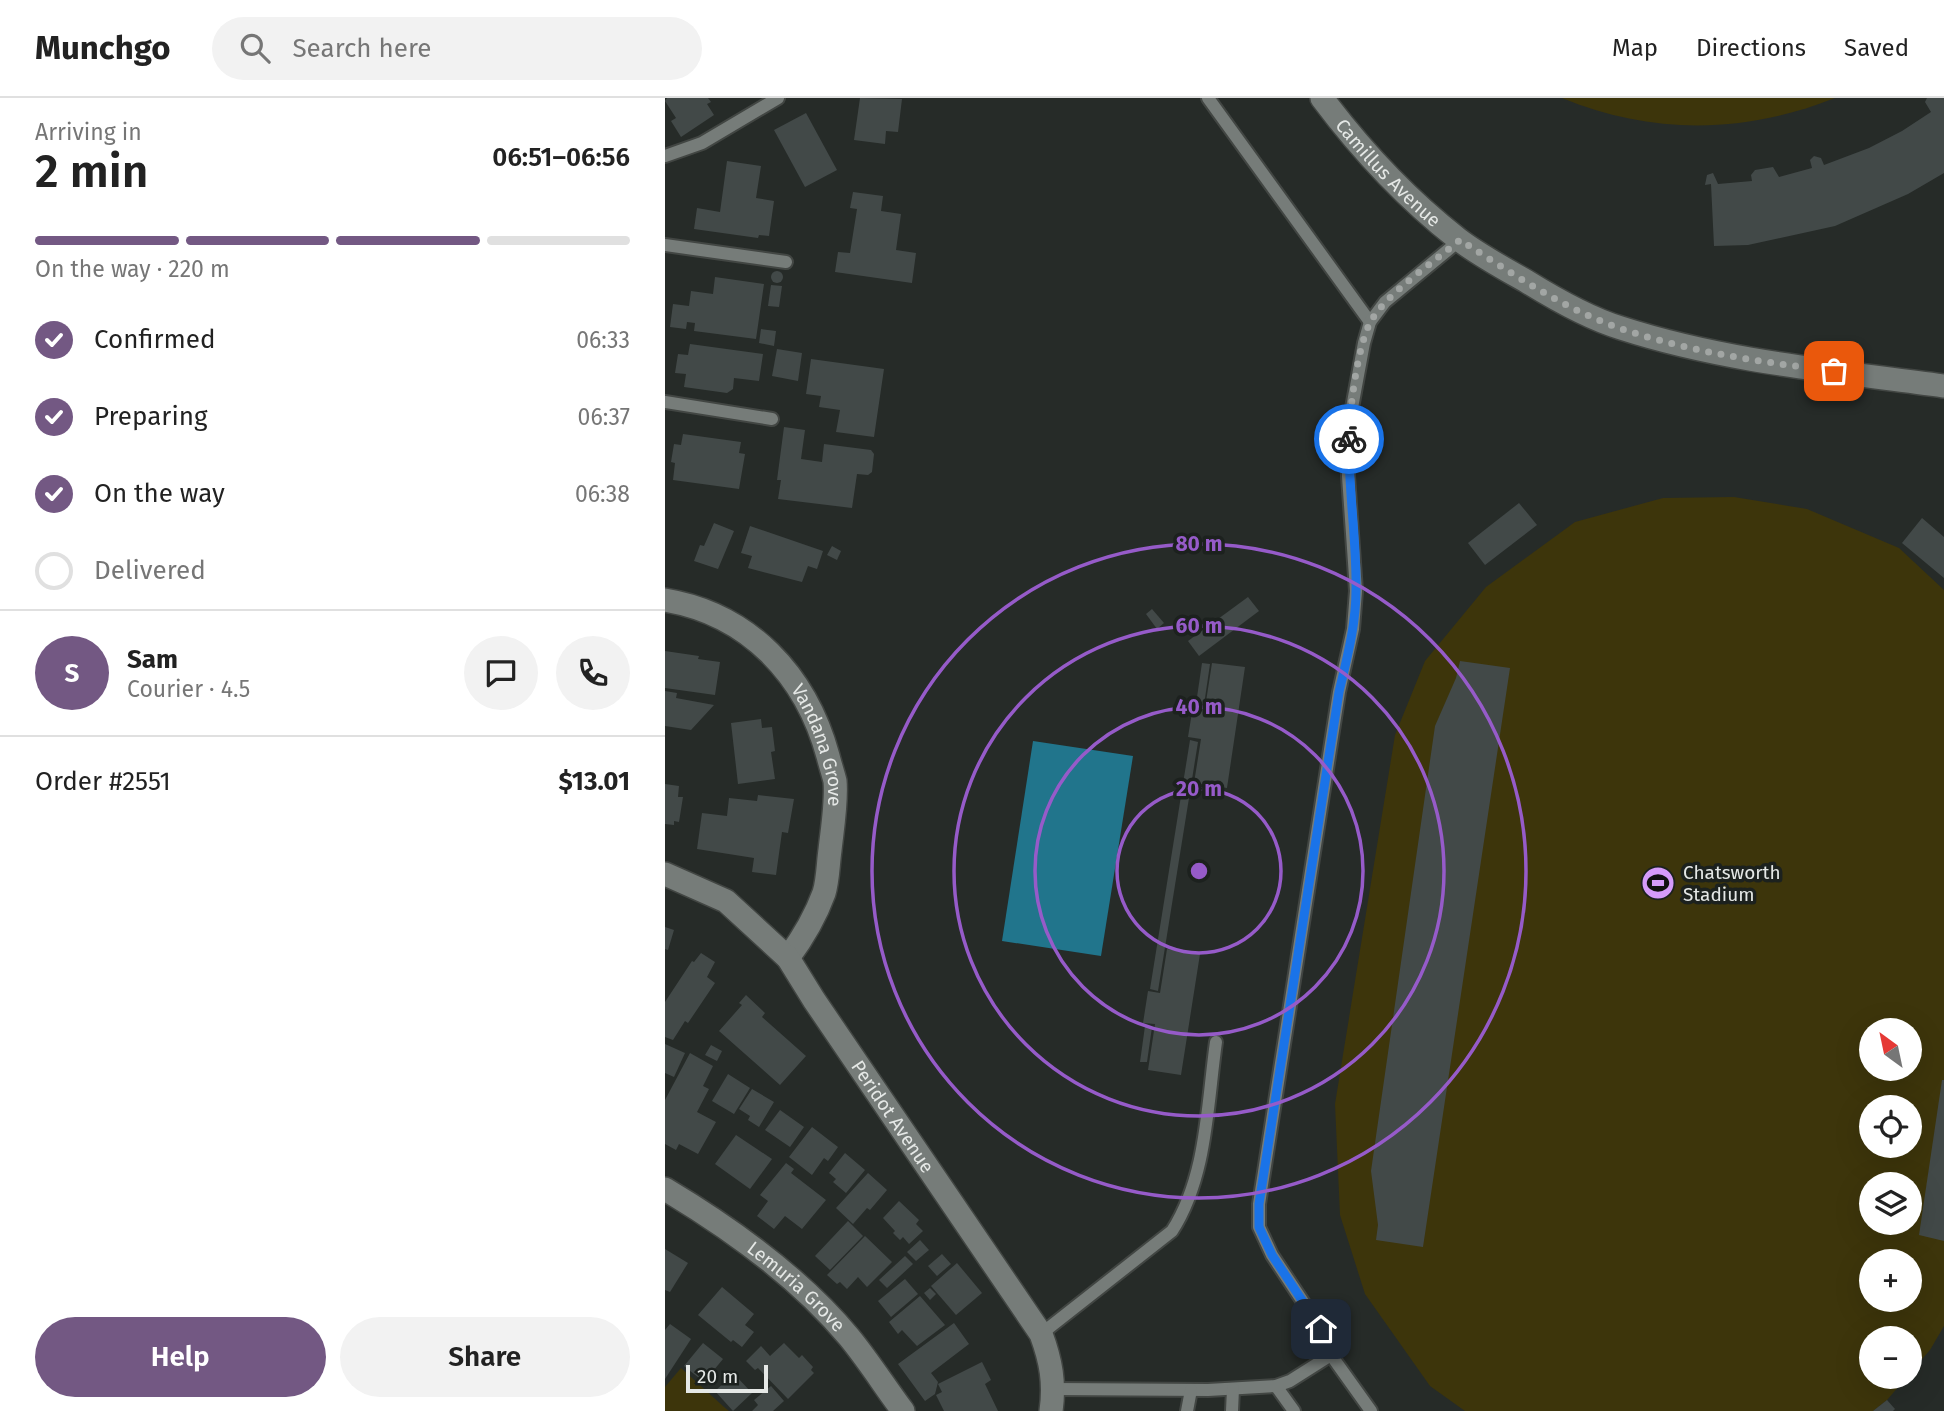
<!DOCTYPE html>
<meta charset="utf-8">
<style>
:root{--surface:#fff;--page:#f2f2f2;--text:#222;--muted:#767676;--line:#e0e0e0;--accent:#735883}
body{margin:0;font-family:"Fira Sans",sans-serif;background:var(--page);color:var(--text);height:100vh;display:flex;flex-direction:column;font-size:26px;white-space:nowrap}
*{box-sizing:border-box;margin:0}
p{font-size:23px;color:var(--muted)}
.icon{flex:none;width:38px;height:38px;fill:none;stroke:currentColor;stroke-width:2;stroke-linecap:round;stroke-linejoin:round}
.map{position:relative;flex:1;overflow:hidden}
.drawer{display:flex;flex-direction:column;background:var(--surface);width:665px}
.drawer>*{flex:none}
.needle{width:46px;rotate:327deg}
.tools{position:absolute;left:1194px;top:920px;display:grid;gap:14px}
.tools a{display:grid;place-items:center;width:63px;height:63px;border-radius:50%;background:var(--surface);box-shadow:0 7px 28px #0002;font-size:35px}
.scale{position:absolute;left:21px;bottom:18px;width:82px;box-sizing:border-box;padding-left:7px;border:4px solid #e5e8e6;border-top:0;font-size:19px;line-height:24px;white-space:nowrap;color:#e5e8e6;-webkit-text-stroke:5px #1c211e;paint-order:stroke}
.pin{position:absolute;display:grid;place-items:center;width:60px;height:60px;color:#fff;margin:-30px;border-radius:14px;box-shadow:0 4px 10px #0006}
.courier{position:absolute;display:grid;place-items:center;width:70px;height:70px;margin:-35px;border:5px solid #1a73e8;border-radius:50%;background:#fff;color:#222;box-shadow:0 2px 9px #0007}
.summary em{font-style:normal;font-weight:600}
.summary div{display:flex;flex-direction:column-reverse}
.summary{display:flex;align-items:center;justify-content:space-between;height:119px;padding:0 35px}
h1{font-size:46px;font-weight:600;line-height:52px}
.bar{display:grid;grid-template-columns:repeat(4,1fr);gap:10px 7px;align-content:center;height:84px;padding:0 35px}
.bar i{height:9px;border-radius:5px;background:var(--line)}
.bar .on{background:var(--accent)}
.bar p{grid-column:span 4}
.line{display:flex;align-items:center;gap:18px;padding:0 35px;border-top:2px solid var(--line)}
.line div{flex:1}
.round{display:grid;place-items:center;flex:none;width:74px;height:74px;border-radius:37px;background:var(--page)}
ol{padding:0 35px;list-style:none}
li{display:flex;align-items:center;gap:21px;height:77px}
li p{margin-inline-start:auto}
li .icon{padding:7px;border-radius:50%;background:var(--accent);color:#fff;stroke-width:4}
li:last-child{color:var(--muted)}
li i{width:38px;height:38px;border:4px solid var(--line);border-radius:50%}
.button{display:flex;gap:14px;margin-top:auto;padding:14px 35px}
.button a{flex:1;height:80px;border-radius:42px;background:var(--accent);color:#fff;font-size:28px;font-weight:600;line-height:80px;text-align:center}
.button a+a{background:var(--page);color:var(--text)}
header{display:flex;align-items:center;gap:42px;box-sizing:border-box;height:98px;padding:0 35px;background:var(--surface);border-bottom:2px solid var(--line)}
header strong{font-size:33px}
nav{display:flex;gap:38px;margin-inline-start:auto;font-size:24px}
.search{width:490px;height:63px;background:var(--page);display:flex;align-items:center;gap:18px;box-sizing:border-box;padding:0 24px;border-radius:38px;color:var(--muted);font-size:26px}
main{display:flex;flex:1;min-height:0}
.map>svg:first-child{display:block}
</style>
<header>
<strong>Munchgo</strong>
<div class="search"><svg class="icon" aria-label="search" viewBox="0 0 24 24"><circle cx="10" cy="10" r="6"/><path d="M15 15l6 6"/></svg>Search here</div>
<nav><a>Map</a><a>Directions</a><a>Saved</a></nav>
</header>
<main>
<section class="drawer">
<div class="summary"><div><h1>2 min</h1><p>Arriving in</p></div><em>06:51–06:56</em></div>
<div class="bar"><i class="on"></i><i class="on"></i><i class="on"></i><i></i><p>On the way · 220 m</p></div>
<ol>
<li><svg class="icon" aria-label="check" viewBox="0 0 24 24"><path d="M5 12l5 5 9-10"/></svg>Confirmed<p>06:33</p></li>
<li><svg class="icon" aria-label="check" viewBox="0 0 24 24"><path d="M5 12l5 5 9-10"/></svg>Preparing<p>06:37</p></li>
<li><svg class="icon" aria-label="check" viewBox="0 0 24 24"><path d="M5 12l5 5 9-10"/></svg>On the way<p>06:38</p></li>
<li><i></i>Delivered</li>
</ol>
<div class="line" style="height:126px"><b class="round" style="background:var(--accent);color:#fff">S</b><div><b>Sam</b><p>Courier · 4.5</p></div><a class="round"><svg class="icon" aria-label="chat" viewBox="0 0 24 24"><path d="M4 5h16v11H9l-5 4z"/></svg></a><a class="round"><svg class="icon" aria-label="phone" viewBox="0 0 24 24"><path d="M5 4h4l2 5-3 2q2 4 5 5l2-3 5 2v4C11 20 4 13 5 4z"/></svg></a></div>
<div class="line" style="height:91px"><div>Order #2551</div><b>$13.01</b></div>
<div class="button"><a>Help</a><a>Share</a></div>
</section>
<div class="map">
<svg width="1279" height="1313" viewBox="0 0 1279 1313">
<rect width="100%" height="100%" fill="#262b28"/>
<g fill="#3d350b" fill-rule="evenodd">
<path d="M 897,0 L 1170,0 C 1080,36 986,37 897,0 Z"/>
<path d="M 1069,399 L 1142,411 L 1234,450 L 1279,492 L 1279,1228 L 1265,1252 L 1244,1276 L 1244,1241 L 1206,1241 L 1206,1279 L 1242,1279 L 1222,1302 L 1208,1313 L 800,1313 L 765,1288 L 700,1196 L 675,1117 L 670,1006 L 730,637 L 760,563 L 821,489 L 910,424 L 998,400 ZM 1206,933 L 1244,933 L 1244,971 L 1206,971 ZM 1206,1010 L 1244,1010 L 1244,1048 L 1206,1048 ZM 1206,1087 L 1244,1087 L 1244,1125 L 1206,1125 ZM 1206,1164 L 1244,1164 L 1244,1202 L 1206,1202 Z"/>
<polygon points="16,1270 59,1309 64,1313 0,1313 0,1289"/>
</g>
<polygon fill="#21758c" points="368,643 468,658 436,858 337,843"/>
<g fill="#424948">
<polygon points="2,0 43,0 46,4 42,6 49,17 16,39 6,23 11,20 0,3"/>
<polygon points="195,0 237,1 233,34 221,33 220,46 189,42"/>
<polygon points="1262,0 1279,0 1279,75 1243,96 1170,128 1083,147 1049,148 1046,86 1040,87 1042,77 1048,75 1053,86 1087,83 1086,77 1090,72 1108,69 1114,79 1147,70 1145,62 1149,58 1156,60 1159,67 1204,50 1237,33 1266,14 1260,4"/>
<polygon points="141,15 172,72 140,89 109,32"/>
<polygon points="62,63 96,68 91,100 109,103 104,138 94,137 93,140 29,131 32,110 55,114"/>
<polygon points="188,94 218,98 216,113 236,116 231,152 251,155 247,185 170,174 173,154 185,155 192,111 185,110"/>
<circle cx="112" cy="179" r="6"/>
<polygon points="50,179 99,186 91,241 29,233 30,225 22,224 21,231 5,229 8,206 24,208 26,193 48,196"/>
<polygon points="106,187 117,188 114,209 103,208"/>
<polygon points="96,231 111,233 109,248 94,245"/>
<polygon points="25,246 98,256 94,283 69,280 68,291 62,295 19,289 21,276 10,275 13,256 23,257"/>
<polygon points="112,251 137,255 133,283 107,278"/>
<polygon points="146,261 219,271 209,339 171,334 175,312 154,309 156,298 141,296"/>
<polygon points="119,329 140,332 136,361 157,364 159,346 206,352 209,356 207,374 203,377 192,376 187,410 113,401 116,382 112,382"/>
<polygon points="18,336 76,344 74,355 80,356 74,391 8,382 10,365 6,364 9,346 16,347"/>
<polygon points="854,405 872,427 820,467 803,445"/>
<polygon points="1257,420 1279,439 1279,480 1237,445"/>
<polygon points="49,425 69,433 53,471 29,463 35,447 39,448"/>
<polygon points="85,428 158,453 152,471 143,468 137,484 83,470 87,458 76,455"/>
<polygon points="167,448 176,453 172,462 162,457"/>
<polygon points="583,499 594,513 534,558 523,543"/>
<polygon points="487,511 499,525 492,531 481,516"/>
<polygon points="0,553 34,558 33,561 55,564 50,597 0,590"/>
<polygon points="795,563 845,570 758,1149 711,1142 713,1127 706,1073 770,628 791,580"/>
<polygon points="537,565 545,566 539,607 531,606"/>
<polygon points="547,565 580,569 562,690 529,685 536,641 523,639 528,608 540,610"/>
<polygon points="0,593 12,595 11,600 49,607 26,632 0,628"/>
<polygon points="96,621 97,630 107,629 110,653 106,654 110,681 73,686 66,625"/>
<polygon points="525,642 533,644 493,893 485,891"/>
<polygon points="0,686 14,688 13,699 18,699 14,724 9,723 9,727 0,726"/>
<polygon points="93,697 129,701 123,735 117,734 111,777 87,774 89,760 32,751 37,715 62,718 64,700 92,703"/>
<polygon points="0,829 9,832 3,852 0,851"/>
<polygon points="502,851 535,856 516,977 483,972 490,926 478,925 483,893 495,895"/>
<polygon points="36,855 50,864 42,879 50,885 23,925 20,923 8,942 0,939 0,904 27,863 29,864"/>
<polygon points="81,897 100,915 97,919 141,958 115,987 54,933 77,907 74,905"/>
<polygon points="480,928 487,929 482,964 475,964"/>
<polygon points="0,946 20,955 9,979 0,975"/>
<polygon points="46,947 57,953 52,963 40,957"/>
<polygon points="25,955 48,968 38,988 44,991 32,1014 51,1024 33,1056 14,1046 11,1052 0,1046 0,1002"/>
<polygon points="63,976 85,990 69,1016 47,1003"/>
<polygon points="1277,982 1279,982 1279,1143 1254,1137"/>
<polygon points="87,991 109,1004 94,1029 83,1022 85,1018 74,1011"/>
<polygon points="115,1012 139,1029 125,1049 100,1032"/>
<polygon points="147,1029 173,1049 163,1063 159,1060 147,1077 124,1059"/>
<polygon points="71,1037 107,1061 85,1091 50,1066"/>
<polygon points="180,1055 200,1072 181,1095 168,1084 171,1081 164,1075"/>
<polygon points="121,1065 129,1071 126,1075 161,1102 137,1131 120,1118 109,1131 92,1118 103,1103 95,1097"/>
<polygon points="203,1075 222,1092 205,1112 202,1110 188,1126 171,1110"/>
<polygon points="234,1103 254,1122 251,1126 258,1133 244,1146 238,1139 235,1142 228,1135 230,1133 218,1120"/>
<polygon points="183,1123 198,1138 165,1172 150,1158"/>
<polygon points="200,1138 227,1164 202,1189 193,1179 182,1191 175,1184 172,1186 162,1177"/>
<polygon points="255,1142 264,1152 251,1163 242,1154"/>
<polygon points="0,1151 23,1165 5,1194 0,1192"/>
<polygon points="277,1156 286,1166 272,1178 263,1168"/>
<polygon points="240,1158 248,1166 222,1190 214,1182"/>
<polygon points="292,1165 317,1195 291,1217 266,1188"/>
<polygon points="240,1181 253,1196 226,1219 213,1203"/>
<polygon points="57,1189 89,1216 80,1227 89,1234 77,1249 68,1242 66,1244 33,1217"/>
<polygon points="265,1190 271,1196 265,1202 259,1195"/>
<polygon points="255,1198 280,1227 252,1248 237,1232 233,1236 224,1224"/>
<polygon points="289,1225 304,1246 266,1275 273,1284 270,1296 260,1303 233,1266"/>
<polygon points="5,1226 26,1241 0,1281 0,1232"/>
<polygon points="38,1245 58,1261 39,1284 19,1268"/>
<polygon points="119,1245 134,1260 137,1257 148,1269 146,1272 149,1275 123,1301 93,1270 90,1272 81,1263 96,1248 105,1258"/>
<polygon points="317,1264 326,1282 320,1286 333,1313 279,1313 271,1297 277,1294 273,1286"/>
<polygon points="69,1276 87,1295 68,1313 50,1293"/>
<polygon points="106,1288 119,1303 108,1313 87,1313 93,1307 89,1302"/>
<polygon points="1222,1302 1230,1311 1228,1313 1208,1313"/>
</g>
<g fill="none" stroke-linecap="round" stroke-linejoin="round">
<defs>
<g id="service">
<polyline points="543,0 705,224"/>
<polyline points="0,58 37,45 113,0"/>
<polyline points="0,147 121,164"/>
<polyline points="0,304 107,321"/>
<path d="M 376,1236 L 507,1133 C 542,1079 542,1007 551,944"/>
<polyline points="611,1288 629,1313"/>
<polyline points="389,1291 543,1292 611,1288 625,1283 666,1257"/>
<polyline points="522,1313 526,1292"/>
<polyline points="567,1313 568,1291"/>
<polyline points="706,1313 666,1257 656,1231 607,1157 594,1129 594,1106 674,594 688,531 691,493 683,378 684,326 699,245 705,224 720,204 795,142"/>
</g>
<g id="minor">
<path id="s1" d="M 657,0 C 696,52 742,101 793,141 C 814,157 838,170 861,183 C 890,201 923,220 956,230 C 1061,264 1170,273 1279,288"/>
<path id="s2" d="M 0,502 C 84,516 141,577 163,658 C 165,666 168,675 170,683 C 172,703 167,733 165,752 C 163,766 163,782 159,795 C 151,817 137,841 123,860"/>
<path id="s3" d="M 0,776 L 61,803 L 123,860 L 149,902 L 376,1236 C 386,1263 390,1285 386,1313"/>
<path id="s4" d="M 0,1091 C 67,1131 134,1179 184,1239 C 203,1262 220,1289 238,1313"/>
</g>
</defs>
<use href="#service" stroke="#424643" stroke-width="16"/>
<use href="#minor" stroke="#424643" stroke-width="26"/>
<use href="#service" stroke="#767c79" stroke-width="12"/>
<use href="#minor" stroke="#767c79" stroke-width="23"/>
</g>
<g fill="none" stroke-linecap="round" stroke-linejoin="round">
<path stroke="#a2a6a4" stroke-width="7" stroke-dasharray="0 12.6" d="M 684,341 C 684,314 693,245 706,223 C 722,195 769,164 795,142 C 845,174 897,210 954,230 C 1024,254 1096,264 1169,273"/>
<path stroke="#1a73e8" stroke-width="9" d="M 656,1231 L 607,1157 L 594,1129 L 594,1106 L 674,594 C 682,560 691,527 691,492 C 692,442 683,391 684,341"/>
</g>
<g fill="none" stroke="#965bc9" stroke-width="3.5">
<circle cx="534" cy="773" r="82"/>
<circle cx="534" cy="773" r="164"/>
<circle cx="534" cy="773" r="245"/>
<circle cx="534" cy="773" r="327"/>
</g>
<defs>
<symbol id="stadium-disc" viewBox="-11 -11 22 22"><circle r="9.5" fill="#d59bfa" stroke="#1c211e"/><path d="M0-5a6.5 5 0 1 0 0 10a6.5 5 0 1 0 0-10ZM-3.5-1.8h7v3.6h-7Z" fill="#111"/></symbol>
</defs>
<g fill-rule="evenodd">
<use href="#stadium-disc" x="974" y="766" width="38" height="38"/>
</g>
<g text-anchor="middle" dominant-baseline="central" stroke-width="7" stroke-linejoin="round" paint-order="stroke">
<g font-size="19" fill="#e5e8e6" stroke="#1c211e">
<text stroke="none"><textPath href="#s1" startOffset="100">Camillus Avenue</textPath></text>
<text stroke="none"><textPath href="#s2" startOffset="226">Vandana Grove</textPath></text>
<text stroke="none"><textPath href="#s3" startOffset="341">Peridot Avenue</textPath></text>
<text stroke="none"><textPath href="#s4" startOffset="164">Lemuria Grove</textPath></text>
</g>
<g font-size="19" fill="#e5e8e6" stroke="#1c211e" text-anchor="start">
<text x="1018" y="774">Chatsworth<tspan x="1018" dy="22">Stadium</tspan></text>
</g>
</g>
<circle cx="534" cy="773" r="10" fill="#965bc9" stroke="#1c211e" stroke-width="3.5"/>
<g font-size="21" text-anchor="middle" font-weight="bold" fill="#965bc9" stroke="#1c211e" stroke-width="7" stroke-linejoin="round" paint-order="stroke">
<text x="534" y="453">80 m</text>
<text x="534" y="535">60 m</text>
<text x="534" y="616">40 m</text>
<text x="534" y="698">20 m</text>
</g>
</svg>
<div class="tools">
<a><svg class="needle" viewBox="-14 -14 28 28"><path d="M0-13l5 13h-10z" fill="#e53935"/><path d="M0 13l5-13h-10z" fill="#767676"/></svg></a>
<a><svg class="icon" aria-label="locate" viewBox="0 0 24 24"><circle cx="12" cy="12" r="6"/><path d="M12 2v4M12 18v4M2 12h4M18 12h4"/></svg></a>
<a><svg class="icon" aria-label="layers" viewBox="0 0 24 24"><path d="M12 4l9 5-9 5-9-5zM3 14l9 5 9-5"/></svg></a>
<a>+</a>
<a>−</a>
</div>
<div class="scale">20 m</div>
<div class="pin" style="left:1169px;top:273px;background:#ea580c"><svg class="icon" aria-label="bag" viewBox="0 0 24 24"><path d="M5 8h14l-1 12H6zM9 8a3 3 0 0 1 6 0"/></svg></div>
<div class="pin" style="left:656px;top:1231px;background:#1f2937"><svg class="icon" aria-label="home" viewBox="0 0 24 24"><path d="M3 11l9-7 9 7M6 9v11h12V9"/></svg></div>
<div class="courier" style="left:684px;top:341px"><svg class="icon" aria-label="bike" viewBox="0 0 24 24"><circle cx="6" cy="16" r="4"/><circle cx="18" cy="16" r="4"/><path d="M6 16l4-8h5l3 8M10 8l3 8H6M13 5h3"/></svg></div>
</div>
</main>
